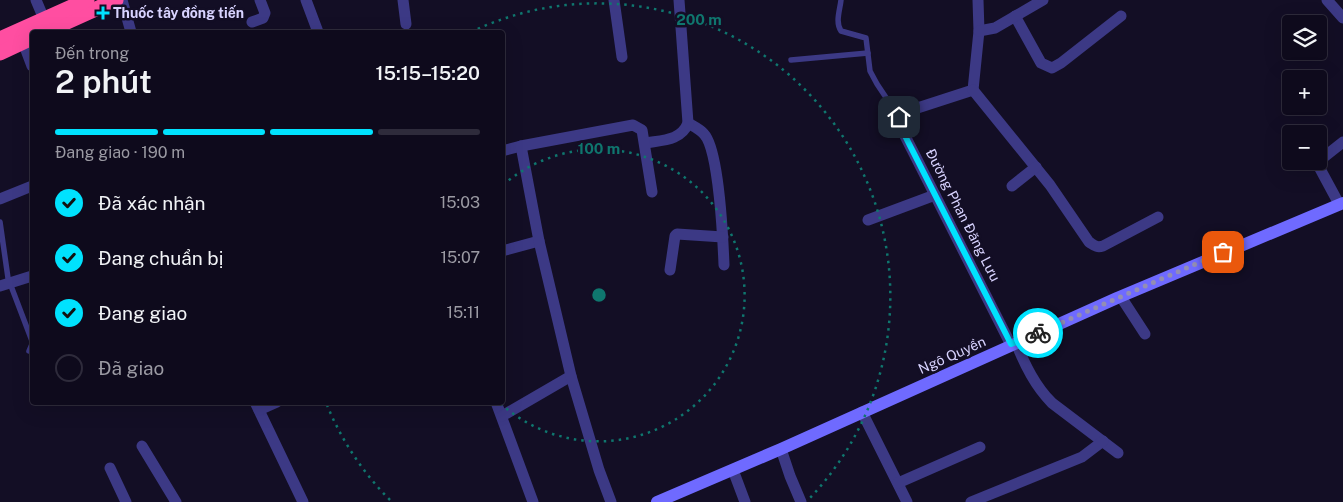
<!DOCTYPE html>
<html lang="vi">
<meta charset="utf-8">
<style>
:root{--surface:#0e0a1c;--page:#171325;--text:#f1f3f6;--muted:#9b9aa3;--line:#2e2b3b;--accent:#00e2fe}
body{margin:0;font-family:"Public Sans",sans-serif;background:var(--page);color:var(--text);height:100vh;display:flex;flex-direction:column;font-size:19px;white-space:nowrap}
*{box-sizing:border-box;margin:0}
p{font-size:16px;color:var(--muted)}
.icon{flex:none;width:28px;height:28px;fill:none;stroke:currentColor;stroke-width:2;stroke-linecap:round;stroke-linejoin:round}
.map{position:relative;flex:1;overflow:hidden}
.panel{position:absolute;left:30px;top:30px;width:475px;height:375px;display:flex;flex-direction:column;background:var(--surface);border-radius:5px;box-shadow:0 5px 20px #0002,0 0 0 1px var(--line)}
.panel>*{flex:none}
.buttons{position:absolute;left:1282px;top:15px;display:grid;gap:10px}
.buttons a{display:grid;place-items:center;width:45px;height:45px;border-radius:5px;background:var(--surface);box-shadow:0 5px 20px #0002,0 0 0 1px var(--line);font-size:25px}
.pin{position:absolute;display:grid;place-items:center;width:42px;height:42px;color:#fff;margin:-21px;border-radius:10px;box-shadow:0 2px 8px #0006}
.courier{position:absolute;display:grid;place-items:center;width:50px;height:50px;margin:-25px;border:4px solid #00e2fe;border-radius:50%;background:#fff;color:#222;box-shadow:0 1px 6px #0007}
.summary em{font-style:normal;font-weight:600}
.summary div{display:flex;flex-direction:column-reverse}
.summary{display:flex;align-items:center;justify-content:space-between;height:85px;padding:0 25px}
h1{font-size:32px;font-weight:600;line-height:38px}
.bar{display:grid;grid-template-columns:repeat(4,1fr);gap:8px 5px;align-content:center;height:60px;padding:0 25px}
.bar i{height:6px;border-radius:4px;background:var(--line)}
.bar .on{background:var(--accent)}
.bar p{grid-column:span 4}
ol{padding:0 25px;list-style:none}
li{display:flex;align-items:center;gap:15px;height:55px}
li p{margin-inline-start:auto}
li .icon{padding:5px;border-radius:50%;background:var(--accent);color:#111;stroke-width:4}
li:last-child{color:var(--muted)}
li i{width:28px;height:28px;border:2px solid var(--line);border-radius:50%}
.map>svg:first-child{display:block}
</style>
<div class="map">
<svg width="1343" height="502" viewBox="0 0 1343 502">
<rect width="100%" height="100%" fill="#130e25"/>
<g fill="none" stroke-linecap="round" stroke-linejoin="round">
<g stroke="#3c3985" stroke-width="5.5">
<path d="M 841,0 C 840,10 835,22 841,31 L 866,38 L 870,71 L 877,84 L 899,117"/>
<polyline points="791,60 868,53"/>
<polyline points="0,222 8,278 32,341"/>
<polyline points="29,351 32,344"/>
</g>
<g stroke="#3c3985" stroke-width="11">
<polyline points="36,0 44,19"/>
<polyline points="122,0 131,32"/>
<polyline points="306,0 318,32"/>
<polyline points="403,0 406,24"/>
<polyline points="614,0 622,57"/>
<polyline points="978,0 979,31 973,90 902,113 899,117 900,126 1011,345"/>
<polyline points="1327,0 1343,18"/>
<polyline points="1015,16 1041,63 1052,68 1061,63 1121,16"/>
<polyline points="252,22 263,18 265,13 260,0"/>
<polyline points="979,31 995,28 1043,0"/>
<polyline points="23,42 32,66"/>
<path d="M 973,90 L 1050,185 L 1089,242 C 1094,245 1096,248 1103,246 L 1158,217"/>
<path d="M 688,123 C 693,126 700,129 704,134 C 719,150 723,240 724,265"/>
<path d="M 645,143 C 662,140 681,141 688,123 L 679,0"/>
<polyline points="502,151 521,146"/>
<polyline points="1012,186 1036,167"/>
<polyline points="0,199 32,186"/>
<polyline points="1339,204 1318,165 1319,161 1343,142"/>
<polyline points="868,220 935,195"/>
<polyline points="502,251 539,241"/>
<polyline points="670,270 675,236 677,234 723,237"/>
<polyline points="0,286 32,276"/>
<polyline points="1121,297 1145,334"/>
<path d="M 1016,343 C 1025,365 1035,386 1052,403 L 1118,453"/>
<polyline points="255,402 303,502"/>
<polyline points="496,402 533,502"/>
<polyline points="259,410 277,402"/>
<polyline points="862,412 907,502"/>
<polyline points="502,416 571,376"/>
<polyline points="142,446 176,502"/>
<polyline points="781,449 790,476 801,502"/>
<polyline points="110,468 126,502"/>
<polyline points="733,470 745,502"/>
<polyline points="898,483 980,447"/>
<polyline points="611,502 599,470 571,376 539,241 521,146 633,125 642,130 652,192"/>
<polyline points="971,502 1082,457 1103,441"/>
</g>
<polyline stroke="#6f6aff" stroke-width="12" points="657,502 781,449 1117,298 1343,203"/>
<g stroke="#ff4ea1" stroke-width="15">
<polyline points="45,32 116,0"/>
<polyline points="0,39 87,0"/>
<polyline points="0,53 32,38"/>
</g>
</g>
<g fill="none" stroke-linecap="round" stroke-linejoin="round">
<polyline stroke="#938eb3" stroke-width="5" stroke-dasharray="0 9" points="1038,333 1223,252"/>
<polyline stroke="#00e2fe" stroke-width="6" points="899,117 900,126 1011,344 1038,333"/>
</g>
<g fill="none" stroke="#0f766e" stroke-width="2.5" stroke-dasharray="2.5 5">
<path d="M503 185A146 146 0 1 1 500 403"/>
<path d="M390 500A293 293 0 0 1 327 405M471 32A293 293 0 0 1 808 500"/>
</g>
<path fill="#00e2fe" stroke="#130e25" stroke-width="2" d="M100.5 5.5h5v5h5v5h-5v5h-5v-5h-5v-5h5z"/>
<g text-anchor="middle" dominant-baseline="central" stroke-width="5" stroke-linejoin="round" paint-order="stroke">
<g font-size="14" font-weight="bold" fill="#d8d3ff" stroke="#130e25" text-anchor="start">
<text x="113" y="13">Thuốc tây đồng tiến</text>
</g>
<g font-size="14" fill="#d8d3ff" stroke="#130e25">
<text transform="translate(963 215) rotate(63)">Đường Phan Đăng Lưu</text>
<text transform="translate(952 355) rotate(-24)">Ngô Quyền</text>
</g>
</g>
<circle cx="599" cy="295" r="8" fill="#0f766e" stroke="#130e25" stroke-width="2.5"/>
<g font-size="15" text-anchor="middle" font-weight="bold" fill="#0f766e" stroke="#130e25" stroke-width="5" stroke-linejoin="round" paint-order="stroke">
<text x="699" y="25">200 m</text>
<text x="599" y="154">100 m</text>
</g>
</svg>
<div class="buttons">
<a><svg class="icon" aria-label="layers" viewBox="0 0 24 24"><path d="M12 4l9 5-9 5-9-5zM3 14l9 5 9-5"/></svg></a>
<a>+</a>
<a>−</a>
</div>
<div class="pin" style="left:1223px;top:252px;background:#ea580c"><svg class="icon" aria-label="bag" viewBox="0 0 24 24"><path d="M5 8h14l-1 12H6zM9 8a3 3 0 0 1 6 0"/></svg></div>
<div class="pin" style="left:899px;top:117px;background:#1f2937"><svg class="icon" aria-label="home" viewBox="0 0 24 24"><path d="M3 11l9-7 9 7M6 9v11h12V9"/></svg></div>
<div class="courier" style="left:1038px;top:333px"><svg class="icon" aria-label="bike" viewBox="0 0 24 24"><circle cx="6" cy="16" r="4"/><circle cx="18" cy="16" r="4"/><path d="M6 16l4-8h5l3 8M10 8l3 8H6M13 5h3"/></svg></div>
<section class="panel">
<div class="summary"><div><h1>2 phút</h1><p>Đến trong</p></div><em>15:15–15:20</em></div>
<div class="bar"><i class="on"></i><i class="on"></i><i class="on"></i><i></i><p>Đang giao · 190 m</p></div>
<ol>
<li><svg class="icon" aria-label="check" viewBox="0 0 24 24"><path d="M5 12l5 5 9-10"/></svg>Đã xác nhận<p>15:03</p></li>
<li><svg class="icon" aria-label="check" viewBox="0 0 24 24"><path d="M5 12l5 5 9-10"/></svg>Đang chuẩn bị<p>15:07</p></li>
<li><svg class="icon" aria-label="check" viewBox="0 0 24 24"><path d="M5 12l5 5 9-10"/></svg>Đang giao<p>15:11</p></li>
<li><i></i>Đã giao</li>
</ol>
</section>
</div>
